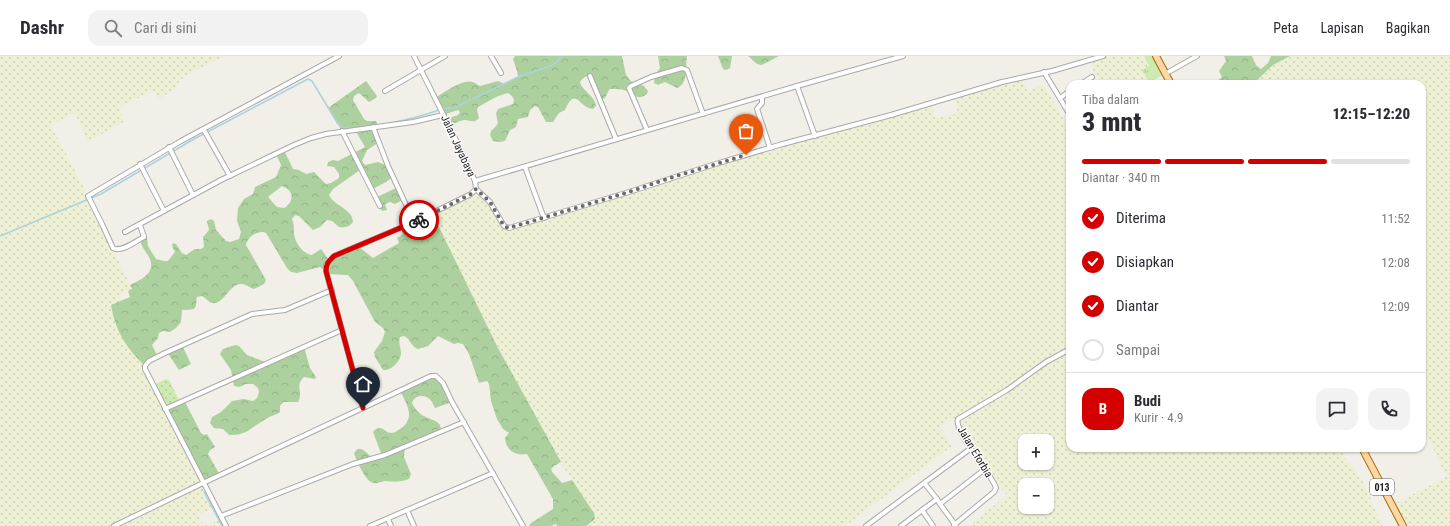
<!DOCTYPE html>
<html lang="id">
<meta charset="utf-8">
<style>
:root{--surface:#fff;--page:#f2f2f3;--text:#2b2b33;--muted:#7c7c81;--line:#e1e1e2;--accent:#d40000}
body{margin:0;font-family:"Roboto Condensed",sans-serif;background:var(--page);color:var(--text);height:100vh;display:flex;flex-direction:column;font-size:15px;white-space:nowrap}
*{box-sizing:border-box;margin:0}
p{font-size:13px;color:var(--muted)}
.icon{flex:none;width:22px;height:22px;fill:none;stroke:currentColor;stroke-width:2;stroke-linecap:round;stroke-linejoin:round}
.map{position:relative;flex:1;overflow:hidden}
.sheet{position:absolute;left:1066px;top:24px;width:360px;height:372px;display:flex;flex-direction:column;background:var(--surface);border-radius:12px;box-shadow:0 1px 3px #0004}
.sheet>*{flex:none}
.fabs{position:absolute;left:1018px;top:378px;display:grid;gap:8px}
.fabs a{display:grid;place-items:center;width:36px;height:36px;border-radius:8px;background:var(--surface);box-shadow:0 1px 3px #0004;font-size:20px}
.pin{position:absolute;display:grid;place-items:center;width:34px;height:34px;color:#fff;margin:-41px -17px;border-radius:50% 50% 50% 0;rotate:-45deg;box-shadow:0 0 4px #0007}
.pin .icon{rotate:45deg}
.courier{position:absolute;display:grid;place-items:center;width:40px;height:40px;margin:-20px;border:3px solid #d40000;border-radius:50%;background:#fff;color:#222;box-shadow:0 1px 5px #0007}
.summary em{font-style:normal;font-weight:800}
.summary div{display:flex;flex-direction:column-reverse}
.summary{display:flex;align-items:center;justify-content:space-between;height:68px;padding:0 16px}
h1{font-size:26px;font-weight:800;line-height:30px}
.bar{display:grid;grid-template-columns:repeat(4,1fr);gap:6px 4px;align-content:center;height:48px;padding:0 16px}
.bar i{height:5px;border-radius:3px;background:var(--line)}
.bar .current{background:var(--accent)}
.bar p{grid-column:span 4}
.line{display:flex;align-items:center;gap:10px;padding:0 16px;border-top:1px solid var(--line)}
.line div{flex:1}
.round{display:grid;place-items:center;flex:none;width:42px;height:42px;border-radius:12px;background:var(--page)}
ol{padding:0 16px;list-style:none}
li{display:flex;align-items:center;gap:12px;height:44px}
li p{margin-inline-start:auto}
li .icon{padding:4px;border-radius:50%;background:var(--accent);color:#fff;stroke-width:4}
li:last-child{color:var(--muted)}
li i{width:22px;height:22px;border:2px solid var(--line);border-radius:50%}
header{display:flex;align-items:center;gap:24px;box-sizing:border-box;height:56px;padding:0 20px;background:var(--surface);border-bottom:1px solid var(--line)}
header strong{font-size:19px}
nav{display:flex;gap:22px;margin-inline-start:auto;font-size:14px}
.search{width:280px;height:36px;background:var(--page);display:flex;align-items:center;gap:10px;box-sizing:border-box;padding:0 14px;border-radius:12px;color:var(--muted);font-size:15px}
.map>svg:first-child{display:block}
</style>
<header>
<strong>Dashr</strong>
<div class="search"><svg class="icon" aria-label="search" viewBox="0 0 24 24"><circle cx="10" cy="10" r="6"/><path d="M15 15l6 6"/></svg>Cari di sini</div>
<nav><a>Peta</a><a>Lapisan</a><a>Bagikan</a></nav>
</header>
<div class="map">
<svg width="1450" height="470" viewBox="0 0 1450 470">
<defs>
<pattern id="farmland-dots" width="8" height="8" patternUnits="userSpaceOnUse"><rect width="8" height="8" fill="#eef0d5"/><path d="M2 2h.1M6 6h.1" fill="none" stroke="#ccceb7" stroke-width="1.8" stroke-linecap="round"/></pattern>
<pattern id="grass-tufts" width="24" height="20" patternUnits="userSpaceOnUse"><rect width="24" height="20" fill="#cdebb0"/><path d="M3 7l-1-3M5 7V3M7 7l1-3M15 17l-1-3M17 17v-4M19 17l1-3" fill="none" stroke="#b0c997"/></pattern>
<pattern id="forest-crowns" width="20" height="18" patternUnits="userSpaceOnUse"><rect width="20" height="18" fill="#add19e"/><path d="M2 6a3 3 0 1 1 6 0M12 15a3 3 0 1 1 6 0" fill="none" stroke="#95b388"/></pattern>
<pattern id="garden-dots" width="8" height="8" patternUnits="userSpaceOnUse"><rect width="8" height="8" fill="#cdebb0"/><path d="M2 2h.1M6 6h.1" fill="none" stroke="#b0c997" stroke-width="1.8" stroke-linecap="round"/></pattern>
</defs>
<rect width="100%" height="100%" fill="#f2efe9"/>
<g fill="url(#farmland-dots)" fill-rule="evenodd">
<polygon points="0,0 224,0 186,19 178,27 175,33 159,43 153,35 118,51 125,65 88,86 75,57 51,69 88,140 132,233 119,239 122,245 111,249 145,310 216,451 198,459 203,469 222,463 226,470 0,470"/>
<polygon points="1103,0 1144,0 1149,10 1142,14 1149,28 1101,28 1088,4"/>
<polygon points="1290,0 1450,0 1450,470 1403,470 1392,449 1445,422 1446,420 1422,369 1422,28 1253,28 1273,9"/>
<path d="M 1021,22 L 1028,36 L 1043,28 L 1070,74 L 1070,392 L 1338,392 L 1362,424 L 1383,470 L 968,470 L 1007,439 L 985,413 L 957,368 L 958,363 L 955,362 L 947,365 L 940,371 L 952,390 L 845,470 L 586,470 L 595,463 L 594,457 L 562,409 L 511,316 L 485,266 L 432,157 L 471,138 L 476,133 L 490,146 L 506,171 L 673,121 L 932,47 L 935,62 L 958,57 L 954,40 ZM 1025,385 L 1047,385 L 1047,407 L 1025,407 ZM 1025,429 L 1047,429 L 1047,451 L 1025,451 Z"/>
</g>
<polygon fill="url(#grass-tufts)" points="1144,0 1156,0 1165,18 1149,27 1142,14 1149,10"/>
<g fill="url(#forest-crowns)" fill-rule="evenodd">
<path d="M 515,0 L 622,0 L 626,19 L 631,25 L 644,30 L 648,35 L 647,38 C 637,45 635,39 627,35 C 622,33 615,33 610,33 L 609,34 L 605,42 L 600,44 L 591,20 C 585,20 582,21 580,27 C 584,36 595,40 596,50 L 593,53 C 579,53 576,29 565,54 L 559,57 L 553,66 L 546,66 L 538,51 L 535,50 L 530,54 L 528,61 L 518,63 L 516,71 L 510,74 L 505,85 L 499,86 L 493,85 L 490,79 L 491,75 L 498,68 L 496,57 L 498,53 L 513,48 L 514,44 L 512,40 L 508,37 L 498,40 L 478,51 L 477,54 L 479,62 C 474,68 471,64 464,64 C 459,65 453,68 449,70 L 446,63 L 458,59 L 460,56 L 458,54 L 443,59 L 435,42 C 444,37 462,23 472,26 C 475,26 477,29 480,30 L 498,25 L 505,28 L 518,21 L 517,15 L 513,3 Z"/>
<path d="M 658,0 L 687,0 C 685,11 689,27 677,32 L 665,26 L 658,29 L 654,27 L 655,19 L 660,12 Z"/>
<polygon points="718,0 732,0 730,12 726,14 723,13"/>
<path d="M 748,0 L 779,0 L 762,9 C 756,9 753,4 748,0 Z"/>
<polygon points="1224,0 1252,0 1256,9 1261,13 1268,7 1271,0 1290,0 1273,9 1253,28 1214,28 1222,21 1219,15 1226,5"/>
<path d="M 366,25 L 377,40 L 376,42 L 369,46 L 359,37 L 354,40 L 353,44 L 364,63 L 367,65 L 376,65 L 378,70 L 373,71 L 378,87 L 367,94 L 362,105 L 365,109 L 378,106 L 388,110 L 393,121 L 386,126 L 371,134 L 360,114 L 333,133 L 329,139 C 334,150 353,153 353,166 C 349,171 345,172 339,171 L 332,165 L 327,164 L 320,171 L 313,174 L 299,160 L 295,159 L 292,163 C 294,169 294,171 294,176 C 294,186 303,198 312,199 L 321,193 L 329,204 L 358,190 L 373,202 L 399,187 L 397,182 L 403,178 L 400,172 L 432,157 L 498,292 L 561,406 L 554,410 L 551,413 L 552,416 L 562,427 L 572,424 L 594,457 L 595,463 L 586,470 L 557,470 L 556,468 L 551,470 L 529,470 L 531,467 L 553,453 L 553,443 L 527,398 C 516,400 506,395 505,382 L 509,377 L 503,373 L 497,363 L 491,345 L 489,328 L 487,325 L 479,327 L 469,298 L 463,288 L 458,287 L 454,288 L 438,280 L 428,290 L 418,293 C 411,291 411,283 404,280 L 400,281 C 398,287 401,292 401,297 C 401,305 391,315 383,314 L 375,301 L 374,296 L 382,285 L 385,276 L 383,272 L 375,266 L 353,225 L 348,219 L 327,218 L 326,215 L 320,211 L 297,217 L 291,216 L 287,212 L 266,177 C 259,173 247,181 246,189 L 266,224 L 264,228 L 254,233 C 250,232 246,228 242,228 C 229,227 225,248 213,247 C 209,247 206,242 202,240 L 197,241 C 196,243 197,246 196,248 C 196,256 187,253 182,254 L 181,266 L 176,272 L 170,276 L 163,275 L 159,277 L 158,282 L 152,289 L 158,301 L 145,310 C 127,293 115,275 111,249 L 130,241 L 128,235 L 132,233 L 130,229 C 141,224 157,217 149,201 C 146,196 141,190 140,184 L 145,182 L 147,183 L 148,190 L 156,203 L 164,205 L 168,205 L 175,196 L 172,190 L 173,187 L 176,188 L 182,197 L 186,199 L 195,193 L 201,193 L 204,191 L 203,181 L 209,174 L 207,165 L 211,163 L 214,165 L 216,174 L 226,185 L 230,186 L 239,183 L 241,176 L 237,165 L 238,152 L 244,143 L 253,138 L 255,131 L 276,121 L 281,109 L 276,98 L 284,94 L 293,113 L 299,114 L 306,118 L 314,116 L 326,128 L 331,127 L 339,122 L 339,118 L 334,111 L 327,110 L 328,106 L 333,104 L 338,105 L 365,91 L 355,74 L 342,75 L 328,52 ZM 282,130 C 295,135 294,146 284,152 L 277,151 L 268,141 Z"/>
<polygon points="398,131 403,144 395,148 390,146 385,148 387,154 382,155 375,142"/>
<polygon points="182,289 191,308 179,314 167,296"/>
<path d="M 235,289 L 239,290 L 247,299 L 268,307 L 304,291 L 310,312 L 316,321 L 315,323 L 304,321 C 294,330 304,336 298,346 L 283,346 L 280,350 L 280,356 C 276,359 270,360 266,363 C 251,371 247,380 229,379 L 223,373 L 214,372 L 210,367 L 212,361 L 221,356 L 232,345 L 244,343 L 253,345 L 256,343 L 258,340 L 259,335 L 257,331 L 253,328 L 246,328 L 239,331 L 234,330 L 231,314 L 220,298 L 223,293 Z"/>
<path d="M 431,320 L 440,323 L 452,346 L 435,352 C 434,350 433,348 432,346 C 427,338 415,338 412,347 C 414,352 420,359 426,361 C 434,365 442,365 441,376 L 405,391 L 404,401 L 411,418 L 409,423 C 401,426 394,426 386,425 C 382,425 378,428 374,427 C 365,426 358,406 354,398 C 358,386 368,398 373,403 L 380,401 L 381,397 L 373,376 C 381,366 385,378 392,377 C 395,377 398,374 400,373 C 417,362 406,348 400,334 Z"/>
<polygon points="184,344 201,377 204,379 207,378 215,391 210,394 208,398 220,419 203,427 165,353"/>
</g>
<polygon fill="url(#garden-dots)" points="166,323 169,324 180,346 165,353 154,329"/>
<g fill="none" stroke-linecap="round" stroke-linejoin="round">
<g stroke="#aad3df" stroke-width="1.5">
<polyline points="443,53 456,51 518,21 553,9 557,6 561,0"/>
<path d="M 0,180 L 101,138 L 194,83 L 308,23 L 312,25 L 338,68 L 344,72 C 370,73 414,63 439,54"/>
<polyline points="204,436 222,470"/>
</g>
<defs>
<g id="street">
<polyline points="491,0 501,17"/>
<polyline points="1044,16 1070,59"/>
<polyline points="1165,18 1197,0"/>
<polyline points="590,20 616,83"/>
<polyline points="1081,28 1092,21"/>
<polyline points="797,30 815,80"/>
<polyline points="385,35 445,0"/>
<polyline points="762,41 762,47 757,53 770,92"/>
<polyline points="1060,42 1070,35"/>
<polyline points="373,71 388,110 414,166"/>
<polyline points="204,74 230,120"/>
<polyline points="647,74 629,32 631,30 651,21 682,12 687,14 703,58"/>
<polyline points="342,75 380,150"/>
<polyline points="169,91 193,139"/>
<polyline points="140,108 164,155"/>
<polyline points="525,111 544,162"/>
<polyline points="475,125 797,30 903,0"/>
<polyline points="476,133 490,146 504,170 509,172 629,136 709,110 779,89 891,59 1002,26 1052,15 1103,0"/>
<path d="M 140,169 L 144,181 C 136,185 121,197 113,192 L 102,168 L 88,140 L 181,85 L 339,0"/>
<polyline points="125,176 221,124 294,89 311,82 326,78 413,66 443,59"/>
<polyline points="363,352 326,215 326,209 334,200 414,166 471,138 476,133 475,125 458,88 414,0"/>
<polyline points="165,353 342,274"/>
<polyline points="925,428 937,443"/>
<polyline points="940,448 956,470"/>
<polyline points="407,454 414,470"/>
<polyline points="922,454 933,470"/>
<polyline points="221,460 353,408 385,399 464,366"/>
<polyline points="388,463 391,470"/>
<path d="M 954,469 L 994,436 L 996,432 C 992,418 953,375 958,363 L 1007,334 L 1046,306 L 1070,293"/>
<polyline points="114,470 203,427 431,320 436,320 443,327 452,346 523,470"/>
<polyline points="226,470 145,313 145,310 149,305 165,297 252,258 285,254 332,234"/>
<polyline points="370,470 493,417"/>
<polyline points="866,470 970,393"/>
<polyline points="901,470 937,443 940,448 985,413"/>
</g>
<g id="primary">
<polyline points="1156,0 1171,28"/>
<polyline points="1362,392 1403,470"/>
</g>
</defs>
<use href="#street" stroke="#a9a9a9" stroke-width="6"/>
<use href="#primary" stroke="#a06b00" stroke-width="8"/>
<use href="#street" stroke="#fff" stroke-width="4"/>
<use href="#primary" stroke="#fcd6a4" stroke-width="6"/>
</g>
<g fill="none" stroke-linecap="round" stroke-linejoin="round">
<polyline stroke="#6b6a68" stroke-width="4" stroke-dasharray="0 7.2" points="419,164 471,138 476,133 490,146 504,170 509,172 629,136 673,121 746,99"/>
<path stroke="#d40000" stroke-width="5" d="M 363,352 L 326,215 C 326,207 329,205 334,200 L 419,164"/>
</g>
<g text-anchor="middle" dominant-baseline="central" stroke-width="3" stroke-linejoin="round" paint-order="stroke">
<rect fill="#fff" stroke="#646464" stroke-width="1" x="1370" y="423" width="24" height="16" rx="3"/>
<g font-size="10" font-weight="bold" fill="#222">
<text x="1382" y="431">013</text>
</g>
<g font-size="11" fill="#222" stroke="#fff">
<text transform="translate(458 90) rotate(65)">Jalan Jayabaya</text>
<text transform="translate(975 396) rotate(59)">Jalan Eforbia</text>
</g>
</g>
</svg>
<div class="fabs">
<a>+</a>
<a>−</a>
</div>
<div class="pin" style="left:746px;top:99px;background:#ea580c"><svg class="icon" aria-label="bag" viewBox="0 0 24 24"><path d="M5 8h14l-1 12H6zM9 8a3 3 0 0 1 6 0"/></svg></div>
<div class="pin" style="left:363px;top:352px;background:#1f2937"><svg class="icon" aria-label="home" viewBox="0 0 24 24"><path d="M3 11l9-7 9 7M6 9v11h12V9"/></svg></div>
<div class="courier" style="left:419px;top:164px"><svg class="icon" aria-label="bike" viewBox="0 0 24 24"><circle cx="6" cy="16" r="4"/><circle cx="18" cy="16" r="4"/><path d="M6 16l4-8h5l3 8M10 8l3 8H6M13 5h3"/></svg></div>
<section class="sheet">
<div class="summary"><div><h1>3 mnt</h1><p>Tiba dalam</p></div><em>12:15–12:20</em></div>
<div class="bar"><i class="current"></i><i class="current"></i><i class="current"></i><i></i><p>Diantar · 340 m</p></div>
<ol>
<li><svg class="icon" aria-label="check" viewBox="0 0 24 24"><path d="M5 12l5 5 9-10"/></svg>Diterima<p>11:52</p></li>
<li><svg class="icon" aria-label="check" viewBox="0 0 24 24"><path d="M5 12l5 5 9-10"/></svg>Disiapkan<p>12:08</p></li>
<li><svg class="icon" aria-label="check" viewBox="0 0 24 24"><path d="M5 12l5 5 9-10"/></svg>Diantar<p>12:09</p></li>
<li><i></i>Sampai</li>
</ol>
<div class="line" style="height:72px"><b class="round" style="background:var(--accent);color:#fff">B</b><div><b>Budi</b><p>Kurir · 4.9</p></div><a class="round"><svg class="icon" aria-label="chat" viewBox="0 0 24 24"><path d="M4 5h16v11H9l-5 4z"/></svg></a><a class="round"><svg class="icon" aria-label="phone" viewBox="0 0 24 24"><path d="M5 4h4l2 5-3 2q2 4 5 5l2-3 5 2v4C11 20 4 13 5 4z"/></svg></a></div>
</section>
</div>
